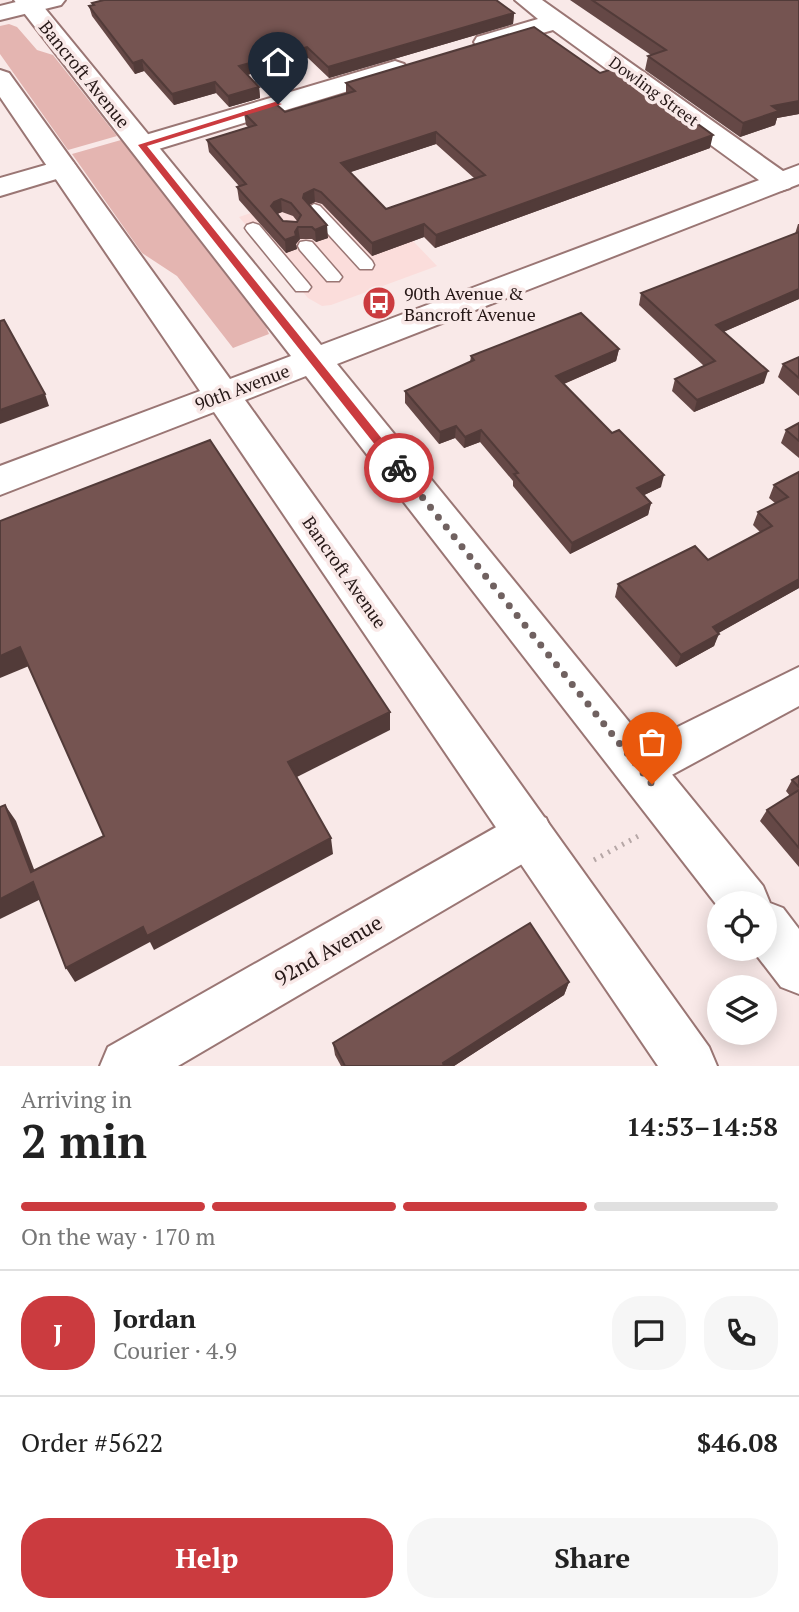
<!DOCTYPE html>
<meta charset="utf-8">
<style>
:root{--surface:#fff;--page:#f6f6f6;--text:#222;--muted:#767676;--line:#e0e0e0;--accent:#cb3b3f}
body{margin:0;font-family:"PT Serif",serif;background:var(--page);color:var(--text);height:100vh;display:flex;flex-direction:column;font-size:26px;white-space:nowrap}
*{box-sizing:border-box;margin:0}
p{font-size:23px;color:var(--muted)}
.icon{flex:none;width:38px;height:38px;fill:none;stroke:currentColor;stroke-width:2;stroke-linecap:round;stroke-linejoin:round}
.map{position:relative;height:1066px;overflow:hidden}
.panel{display:flex;flex-direction:column;background:var(--surface);flex:1}
.panel>*{flex:none}
.buttons{position:absolute;left:707px;top:891px;display:grid;gap:14px}
.buttons a{display:grid;place-items:center;width:70px;height:70px;border-radius:50%;background:var(--surface);box-shadow:0 4px 18px #0003;font-size:35px}
.pin{position:absolute;display:grid;place-items:center;width:60px;height:60px;color:#fff;margin:-72px -30px;border-radius:50% 50% 50% 0;rotate:-45deg;box-shadow:0 0 7px #0007}
.pin .icon{rotate:45deg}
.courier{position:absolute;display:grid;place-items:center;width:70px;height:70px;margin:-35px;border:5px solid #cb3b3f;border-radius:50%;background:#fff;color:#222;box-shadow:0 2px 9px #0007}
.summary em{font-style:normal;font-weight:600}
.summary div{display:flex;flex-direction:column-reverse}
.summary{display:flex;align-items:center;justify-content:space-between;height:119px;padding:0 21px}
h1{font-size:46px;font-weight:600;line-height:52px}
.bar{display:grid;grid-template-columns:repeat(4,1fr);gap:10px 7px;align-content:center;height:84px;padding:0 21px}
.bar i{height:9px;border-radius:5px;background:var(--line)}
.bar .on{background:var(--accent)}
.bar p{grid-column:span 4}
.line{display:flex;align-items:center;gap:18px;padding:0 21px;border-top:2px solid var(--line)}
.line div{flex:1}
.round{display:grid;place-items:center;flex:none;width:74px;height:74px;border-radius:28px;background:var(--page)}
.action{display:flex;gap:14px;margin-top:auto;padding:14px 21px}
.action a{flex:1;height:80px;border-radius:28px;background:var(--accent);color:#fff;font-size:28px;font-weight:600;line-height:80px;text-align:center}
.action a+a{background:var(--page);color:var(--text)}
.map>svg:first-child{display:block}
</style>
<div class="map">
<svg width="799" height="1066" viewBox="0 0 799 1066">
<rect width="100%" height="100%" fill="#f9e9e8"/>
<polygon fill="#fbdddb" points="348,173 437,266 331,305 322,306 308,298 239,217 293,199"/>
<g fill="#e4b5b1">
<polygon points="9,24 17,27 37,50 53,55 117,136 68,150 0,54 0,26"/>
<polygon points="121,140 266,327 269,334 233,348 177,276 142,253 72,154"/>
</g>
<g fill="none" stroke-linecap="round" stroke-linejoin="round">
<defs>
<g id="lane">
<polygon points="314,204 320,206 372,261 374,265 372,269 360,269 308,212 306,209"/>
<polygon points="253,223 259,225 308,283 311,287 308,291 296,291 247,231 245,228 247,225"/>
<polygon points="306,241 312,242 339,273 342,277 339,281 327,281 300,250 298,246 300,242"/>
</g>
<g id="street">
<polygon points="24,0 65,0 61,5 0,20 0,6"/>
<polygon points="515,0 542,0 790,176 794,182 790,188 780,191 770,188 553,30 486,49 477,47 474,42 477,37 538,19"/>
<polygon points="395,61 404,64 408,69 404,74 152,151 142,153 132,151 128,145 132,139"/>
<polygon points="63,160 73,162 77,168 73,174 0,196 0,178"/>
<polygon points="799,667 799,706 655,784 639,790 623,784 616,769 623,754"/>
<polygon points="529,812 546,818 553,834 546,850 178,1066 100,1066 108,1047 512,818"/>
</g>
<polygon id="secondary" points="14,0 38,0 321,345 799,165 799,184 337,364 763,886 770,903 783,908 799,929 799,994 781,987 751,948 765,948 765,903 719,903 719,908 306,376 245,400 709,1047 717,1066 658,1066 214,412 0,495 0,466 200,391 0,97 0,70 9,73 230,379 291,356"/>
</defs>
<use href="#lane" stroke="#9a7674" stroke-width="3"/>
<use href="#street" stroke="#9a7674" stroke-width="4"/>
<use href="#secondary" stroke="#9a7674" stroke-width="4"/>
<polyline stroke="#b6a7a6" stroke-width="5" stroke-dasharray="2 6" stroke-linecap="butt" points="594,860 642,834"/>
<use href="#lane" fill="#fff" fill-rule="evenodd"/>
<use href="#street" fill="#fff" fill-rule="evenodd"/>
<use href="#secondary" fill="#fff" fill-rule="evenodd"/>
</g>
<g fill="#654846" fill-rule="evenodd">
<polygon points="570,0 799,0 799,114 777,118 775,125 740,137 645,70 648,56 651,55"/>
<polygon points="92,3 514,13 513,24 329,78 308,58 247,75 259,87 260,98 229,107 216,93 174,105 144,71 135,74 92,16 89,6 93,5"/>
<path d="M 600,73 L 710,148 L 435,248 L 424,237 L 372,256 L 322,204 L 315,202 L 309,205 L 328,238 L 316,242 L 312,239 L 300,239 L 296,244 L 297,249 L 286,253 L 239,200 L 237,187 L 239,186 L 209,152 L 207,140 L 248,127 L 246,125 L 244,113 L 285,112 L 346,94 L 346,83 ZM 436,144 L 474,178 L 386,209 L 350,172 ZM 282,212 L 293,216 L 297,221 L 283,221 L 277,214 Z"/>
<polygon points="798,224 799,224 799,299 723,332 764,383 694,412 672,391 675,379 704,366 639,305 641,293 795,234"/>
<polygon points="619,349 616,361 564,384 661,487 644,495 651,503 648,515 570,554 513,486 513,481 480,442 464,448 455,438 439,444 405,403 405,391 470,362 471,356"/>
<polygon points="799,357 799,396 778,377 783,364"/>
<polygon points="799,423 799,458 781,443 786,430"/>
<polygon points="799,472 799,588 718,633 714,646 676,667 615,597 618,584 708,560 760,532 753,525 758,512 775,503 769,498 774,485"/>
<polygon points="799,776 799,867 760,821 767,810 790,796 786,791 792,780"/>
<polygon points="569,982 564,995 454,1066 341,1066 335,1055 333,1043"/>
</g>
<g fill="#523b39">
<polygon points="514,13 513,24 329,78 328,67"/>
<polygon points="307,47 308,58 240,77 239,66"/>
<polygon points="142,60 144,71 135,74 133,63"/>
<polygon points="215,82 216,93 174,105 172,94"/>
<polygon points="259,87 260,98 229,107 228,96"/>
<polygon points="799,101 799,114 777,118 775,125 740,137 743,123 772,106"/>
<polygon points="436,132 436,144 342,175 341,163"/>
<polygon points="713,135 710,148 435,248 436,235"/>
<polygon points="314,189 315,202 305,207 303,198 304,194"/>
<polygon points="281,199 282,212 275,215 271,206 274,202"/>
<polygon points="424,224 424,237 372,256 372,243"/>
<polygon points="327,225 328,238 316,242 315,230"/>
<polygon points="298,227 300,239 296,244 297,249 286,253 285,240 295,232"/>
<polygon points="799,289 799,299 712,337 716,325"/>
<polygon points="619,349 616,361 554,388 556,376"/>
<polygon points="768,371 764,383 694,412 697,400"/>
<polygon points="45,394 49,406 0,424 0,410"/>
<polygon points="456,426 455,438 439,444 440,432"/>
<polygon points="481,430 480,442 464,448 465,437"/>
<polygon points="664,475 661,487 634,500 637,488"/>
<polygon points="651,503 648,515 570,554 572,543"/>
<polygon points="799,579 799,588 708,639 713,627"/>
<polygon points="719,634 714,646 676,667 681,655"/>
<polygon points="20,647 29,666 0,678 0,656"/>
<polygon points="390,712 390,730 291,780 288,762"/>
<polygon points="5,805 16,821 41,888 31,872"/>
<polygon points="331,838 333,854 154,950 150,942 75,982 66,968 143,927"/>
<polygon points="33,882 43,898 0,919 0,899"/>
<polygon points="569,982 564,995 454,1066 442,1066 443,1063"/>
</g>
<g fill="#755451" stroke="#523b39" stroke-width="2" fill-rule="evenodd">
<polygon points="104,0 496,0 514,13 328,67 307,47 239,66 259,87 228,96 215,82 172,94 142,60 133,63 89,6 94,5 92,3"/>
<polygon points="592,0 799,0 799,101 772,106 779,111 743,123 648,56 666,50"/>
<path d="M 534,27 L 600,73 L 619,67 L 713,135 L 436,235 L 424,224 L 372,243 L 321,192 L 314,189 L 304,194 L 303,198 L 327,225 L 315,230 L 312,227 L 298,227 L 295,232 L 296,236 L 285,240 L 237,187 L 246,184 L 207,140 L 256,125 L 244,113 L 276,104 L 285,112 L 355,91 L 346,83 ZM 436,132 L 485,175 L 386,209 L 341,163 ZM 281,199 L 291,203 L 301,215 L 297,222 L 283,221 L 271,206 L 274,202 Z"/>
<polygon points="799,232 799,289 716,325 768,371 697,400 675,379 715,361 641,293"/>
<polygon points="581,313 619,349 556,376 612,433 619,430 664,475 637,488 651,503 572,543 514,474 518,473 481,430 465,437 456,426 440,432 405,391 474,360 471,356"/>
<polygon points="4,320 45,394 0,410 0,321"/>
<polygon points="799,357 799,378 783,364"/>
<polygon points="799,423 799,441 786,430"/>
<polygon points="210,440 390,712 288,762 331,838 147,936 143,927 66,968 33,882 0,899 0,807 5,805 31,872 104,836 20,647 0,656 0,521"/>
<polygon points="799,472 799,579 713,627 719,634 681,655 618,584 695,546 708,560 772,526 758,512 788,497 774,485"/>
<polygon points="799,776 799,787 792,780"/>
<polygon points="799,790 799,848 767,810"/>
<polygon points="530,923 569,982 443,1063 444,1066 345,1066 333,1043"/>
</g>
<polygon fill="#cb3b3f" points="275,102 282,104 147,146 403,465 403,470 395,470 138,145"/>
<g fill="none" stroke-linecap="round" stroke-linejoin="round">
<polyline stroke="#706160" stroke-width="7" stroke-dasharray="0 12.6" points="399,468 652,784"/>
</g>
<defs>
<symbol id="bus-disc" viewBox="-11 -11 22 22"><circle r="9.5" fill="#cb3b3f" stroke="#f9e9e8"/><path d="M-5-6H5V4H4V6H2V4H-2V6H-4V4H-5ZM-3.5-4V0h7V-4ZM-3.5 1.2v1.5H-2V1.2ZM2 1.2v1.5H3.5V1.2Z" fill="#fff"/></symbol>
</defs>
<g fill-rule="evenodd">
<use href="#bus-disc" x="360" y="284" width="38" height="38"/>
</g>
<g text-anchor="middle" dominant-baseline="central" stroke-width="7" stroke-linejoin="round" paint-order="stroke">
<g font-size="16" fill="#261817" stroke="#f9e9e8">
<text transform="translate(654 91) rotate(36)">Dowling Street</text>
</g>
<g font-size="18" fill="#261817" stroke="#f9e9e8">
<text transform="translate(85 74) rotate(51)">Bancroft Avenue</text>
<text transform="translate(242 387) rotate(-21)">90th Avenue</text>
<text transform="translate(345 572) rotate(55)">Bancroft Avenue</text>
</g>
<g font-size="18" fill="#261817" stroke="#f9e9e8" text-anchor="start">
<text x="404" y="293">90th Avenue &amp;<tspan x="404" dy="21">Bancroft Avenue</tspan></text>
</g>
<g font-size="21" fill="#261817" stroke="#f9e9e8">
<text transform="translate(328 950) rotate(-30)">92nd Avenue</text>
</g>
</g>
</svg>
<div class="buttons">
<a><svg class="icon" aria-label="locate" viewBox="0 0 24 24"><circle cx="12" cy="12" r="6"/><path d="M12 2v4M12 18v4M2 12h4M18 12h4"/></svg></a>
<a><svg class="icon" aria-label="layers" viewBox="0 0 24 24"><path d="M12 4l9 5-9 5-9-5zM3 14l9 5 9-5"/></svg></a>
</div>
<div class="pin" style="left:652px;top:784px;background:#ea580c"><svg class="icon" aria-label="bag" viewBox="0 0 24 24"><path d="M5 8h14l-1 12H6zM9 8a3 3 0 0 1 6 0"/></svg></div>
<div class="pin" style="left:278px;top:104px;background:#1f2937"><svg class="icon" aria-label="home" viewBox="0 0 24 24"><path d="M3 11l9-7 9 7M6 9v11h12V9"/></svg></div>
<div class="courier" style="left:399px;top:468px"><svg class="icon" aria-label="bike" viewBox="0 0 24 24"><circle cx="6" cy="16" r="4"/><circle cx="18" cy="16" r="4"/><path d="M6 16l4-8h5l3 8M10 8l3 8H6M13 5h3"/></svg></div>
</div>
<section class="panel">
<div class="summary"><div><h1>2 min</h1><p>Arriving in</p></div><em>14:53–14:58</em></div>
<div class="bar"><i class="on"></i><i class="on"></i><i class="on"></i><i></i><p>On the way · 170 m</p></div>
<div class="line" style="height:126px"><b class="round" style="background:var(--accent);color:#fff">J</b><div><b>Jordan</b><p>Courier · 4.9</p></div><a class="round"><svg class="icon" aria-label="chat" viewBox="0 0 24 24"><path d="M4 5h16v11H9l-5 4z"/></svg></a><a class="round"><svg class="icon" aria-label="phone" viewBox="0 0 24 24"><path d="M5 4h4l2 5-3 2q2 4 5 5l2-3 5 2v4C11 20 4 13 5 4z"/></svg></a></div>
<div class="line" style="height:91px"><div>Order #5622</div><b>$46.08</b></div>
<div class="action"><a>Help</a><a>Share</a></div>
</section>
